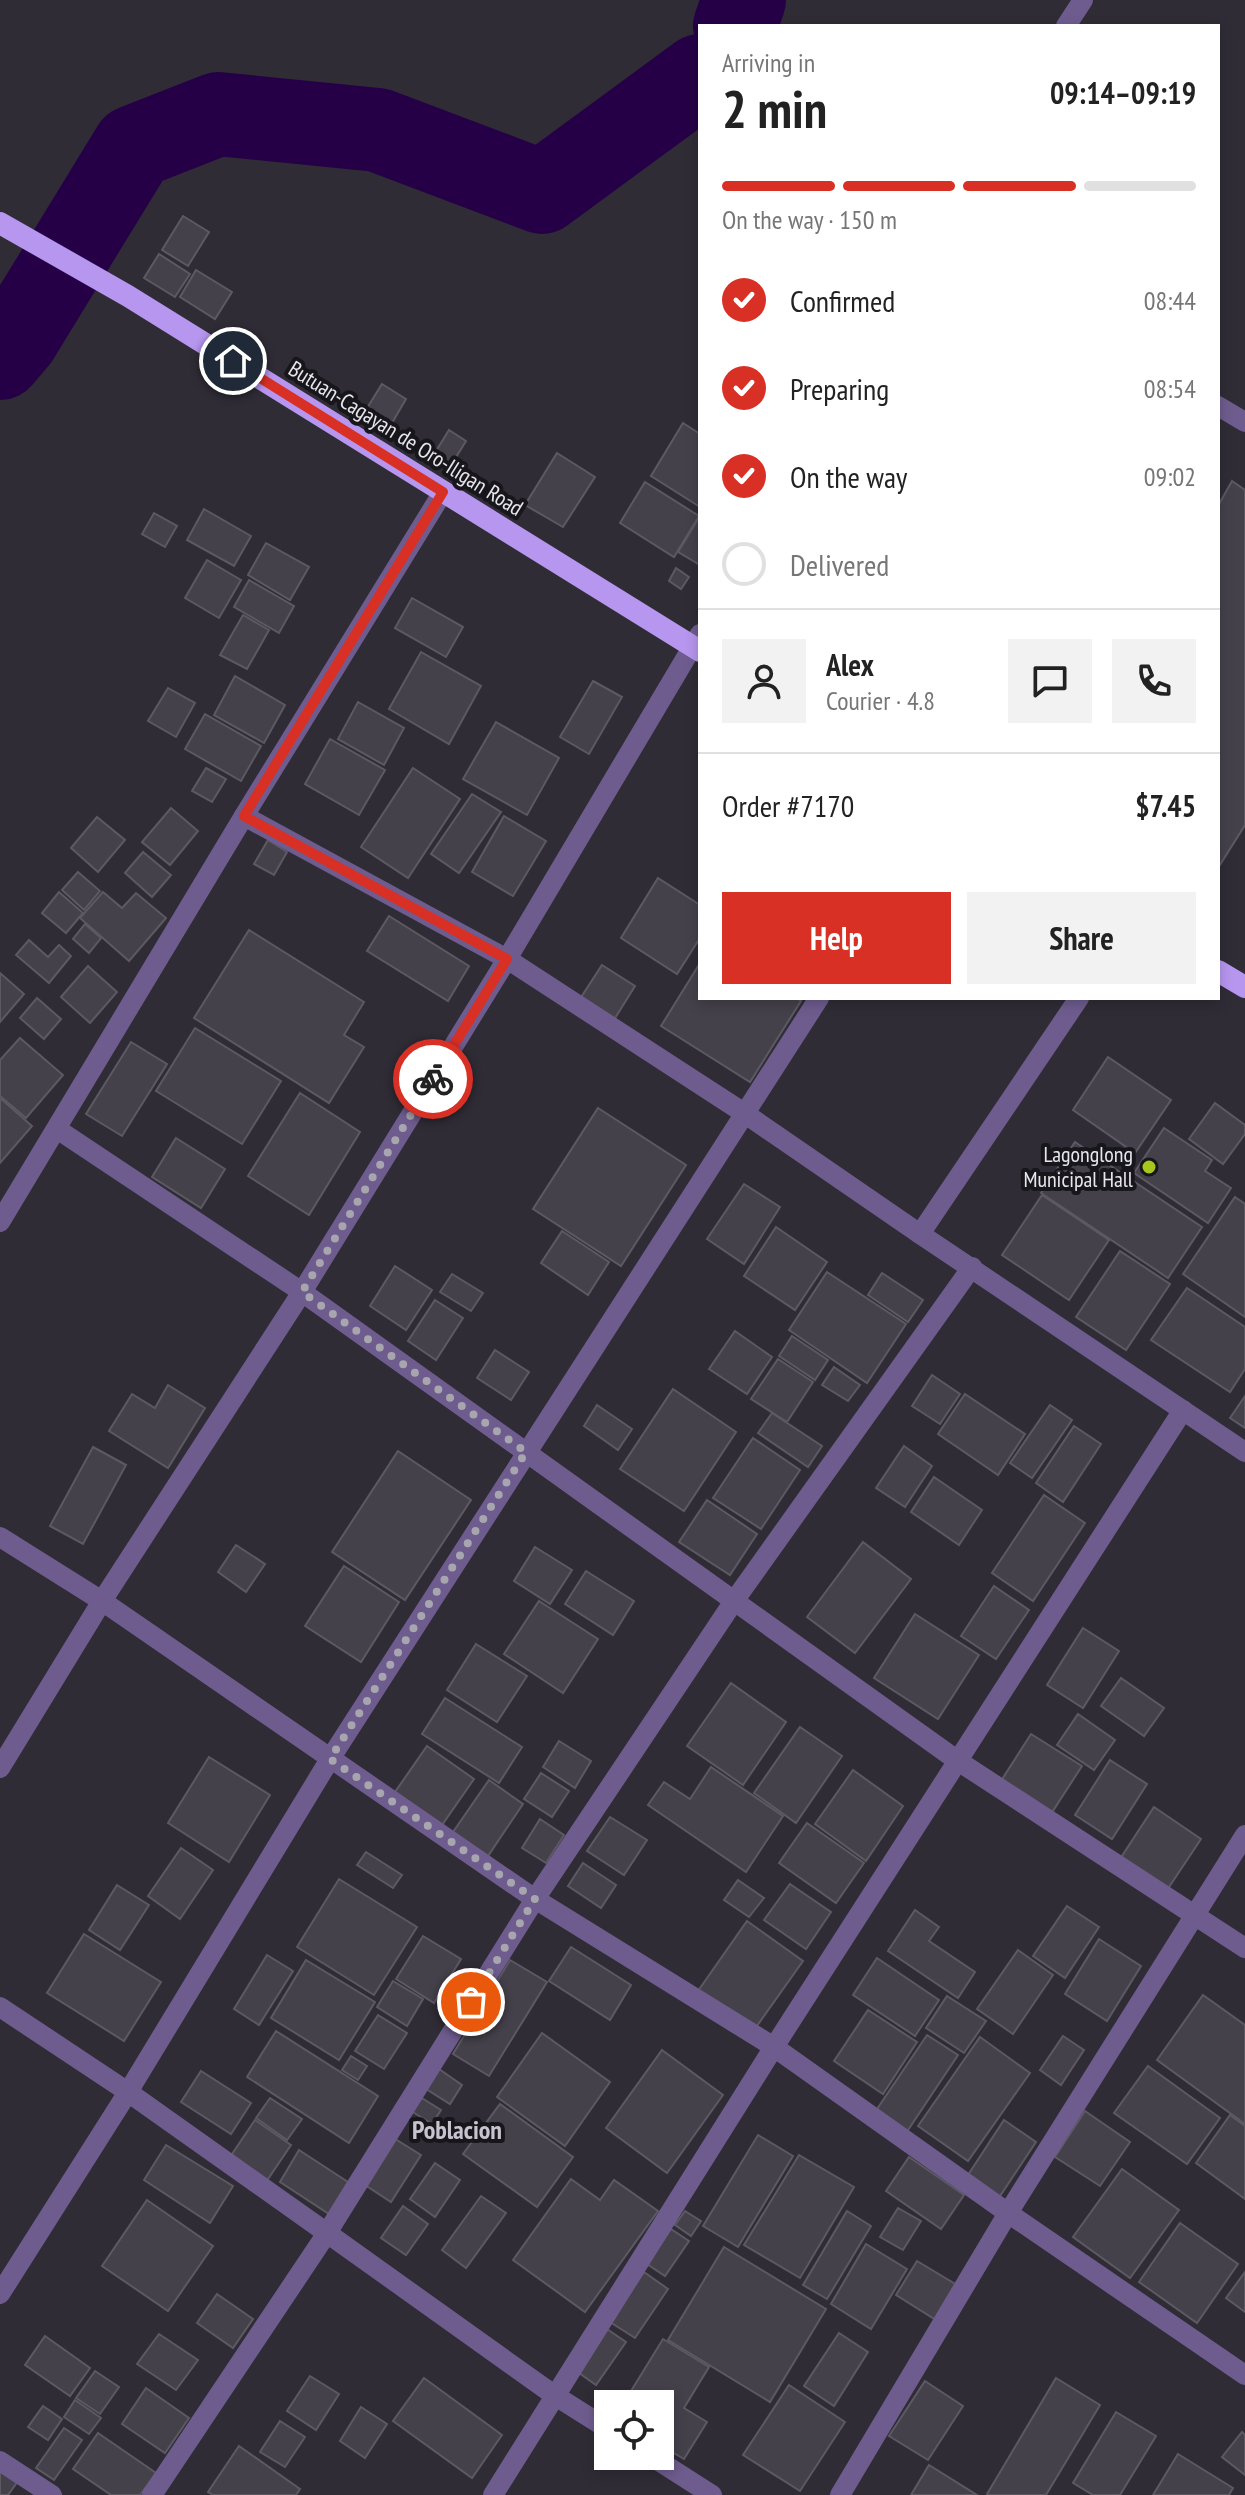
<!DOCTYPE html>
<meta charset="utf-8">
<style>
:root{--surface:#fff;--page:#f2f2f2;--text:#222;--muted:#767676;--line:#e0e0e0;--accent:#d93025}
body{margin:0;font-family:"PT Sans Narrow",sans-serif;background:var(--page);color:var(--text);height:100vh;display:flex;flex-direction:column;font-size:30px;white-space:nowrap}
*{box-sizing:border-box;margin:0}
p{font-size:26px;color:var(--muted)}
.icon{flex:none;width:44px;height:44px;fill:none;stroke:currentColor;stroke-width:2;stroke-linecap:round;stroke-linejoin:round}
.map{position:relative;flex:1;overflow:hidden}
.drawer{position:absolute;left:698px;top:24px;width:522px;height:976px;display:flex;flex-direction:column;background:var(--surface);border-radius:0px;box-shadow:0 4px 12px #0003}
.drawer>*{flex:none}
.buttons{position:absolute;left:594px;top:2390px;display:grid;gap:16px}
.buttons a{display:grid;place-items:center;width:80px;height:80px;border-radius:0px;background:var(--surface);box-shadow:0 4px 12px #0003;font-size:40px}
.pin{position:absolute;display:grid;place-items:center;width:68px;height:68px;color:#fff;margin:-34px;border:4px solid #fff;border-radius:50%;box-shadow:0 2px 8px #0007}
.courier{position:absolute;display:grid;place-items:center;width:80px;height:80px;margin:-40px;border:6px solid #d93025;border-radius:50%;background:#fff;color:#222;box-shadow:0 2px 10px #0007}
.overview em{font-style:normal;font-weight:600}
.overview div{display:flex;flex-direction:column-reverse}
.overview{display:flex;align-items:center;justify-content:space-between;height:136px;padding:0 24px}
h1{font-size:52px;font-weight:600;line-height:60px}
.bar{display:grid;grid-template-columns:repeat(4,1fr);gap:12px 8px;align-content:center;height:96px;padding:0 24px}
.bar i{height:10px;border-radius:6px;background:var(--line)}
.bar .on{background:var(--accent)}
.bar p{grid-column:span 4}
.line{display:flex;align-items:center;gap:20px;padding:0 24px;border-top:2px solid var(--line)}
.line div{flex:1}
.round{display:grid;place-items:center;flex:none;width:84px;height:84px;border-radius:0px;background:var(--page)}
ol{padding:0 24px;list-style:none}
li{display:flex;align-items:center;gap:24px;height:88px}
li p{margin-inline-start:auto}
li .icon{padding:8px;border-radius:50%;background:var(--accent);color:#fff;stroke-width:4}
li:last-child{color:var(--muted)}
li i{width:44px;height:44px;border:4px solid var(--line);border-radius:50%}
.primary-button{display:flex;gap:16px;margin-top:auto;padding:16px 24px}
.primary-button a{flex:1;height:92px;border-radius:0px;background:var(--accent);color:#fff;font-size:32px;font-weight:600;line-height:92px;text-align:center}
.primary-button a+a{background:var(--page);color:var(--text)}
.map>svg:first-child{display:block}
</style>
<div class="map">
<svg width="1245" height="2495" viewBox="0 0 1245 2495">
<rect width="100%" height="100%" fill="#2f2c36"/>
<g fill="none" stroke-linecap="round" stroke-linejoin="round">
<g stroke="#250046" stroke-width="84">
<polyline points="735,26 744,0"/>
<polyline points="0,358 17,338 134,147 218,114 378,130 542,192 700,76"/>
</g>
</g>
<g fill="#45414b" stroke="#5c5963" stroke-width="2">
<polygon points="183,216 209,232 188,266 162,250"/>
<polygon points="159,254 190,274 175,297 144,278"/>
<polygon points="196,270 232,292 215,319 180,297"/>
<polygon points="382,384 406,399 389,428 364,413"/>
<polygon points="683,423 700,434 700,507 651,476"/>
<polygon points="449,430 466,441 450,467 433,456"/>
<polygon points="557,453 595,477 563,527 525,505"/>
<polygon points="1232,481 1245,490 1245,825 1218,868 1218,506"/>
<polygon points="645,482 699,516 674,557 620,523"/>
<polygon points="204,509 251,536 234,566 187,540"/>
<polygon points="154,513 177,526 165,547 142,534"/>
<polygon points="700,516 700,565 678,552"/>
<polygon points="266,543 309,567 290,600 248,575"/>
<polygon points="207,560 241,580 219,618 185,598"/>
<polygon points="676,568 689,577 681,589 669,581"/>
<polygon points="249,580 294,606 279,633 234,607"/>
<polygon points="412,598 463,627 446,657 395,628"/>
<polygon points="243,615 269,630 247,669 220,655"/>
<polygon points="421,652 481,686 449,744 389,709"/>
<polygon points="235,676 285,705 264,743 214,715"/>
<polygon points="593,681 622,697 589,754 560,737"/>
<polygon points="168,688 195,703 176,737 148,721"/>
<polygon points="358,702 404,728 384,765 338,739"/>
<polygon points="205,714 261,746 241,781 185,749"/>
<polygon points="496,722 559,758 527,815 463,779"/>
<polygon points="330,739 385,770 359,815 305,784"/>
<polygon points="206,768 226,779 212,802 192,791"/>
<polygon points="413,768 460,799 408,878 361,847"/>
<polygon points="472,794 501,812 459,873 431,854"/>
<polygon points="171,808 198,831 170,865 142,842"/>
<polygon points="504,816 546,841 513,896 472,872"/>
<polygon points="97,817 125,840 98,872 71,848"/>
<polygon points="268,840 287,852 274,875 254,864"/>
<polygon points="143,852 171,875 152,897 125,873"/>
<polygon points="78,872 100,891 84,910 62,890"/>
<polygon points="658,878 700,905 700,938 677,974 621,938"/>
<polygon points="59,892 83,913 66,933 42,913"/>
<polygon points="103,892 122,908 136,893 166,918 129,961 80,918"/>
<polygon points="389,916 469,966 448,1001 367,951"/>
<polygon points="85,924 101,938 89,953 73,939"/>
<polygon points="249,930 364,1002 344,1035 364,1047 329,1103 194,1018"/>
<polygon points="29,940 48,957 59,945 71,956 49,983 16,955"/>
<polygon points="700,963 700,998 797,998 801,1001 750,1082 661,1026"/>
<polygon points="602,965 635,986 612,1023 578,1002"/>
<polygon points="88,966 117,992 90,1023 61,997"/>
<polygon points="0,973 24,994 0,1022"/>
<polygon points="37,998 61,1019 44,1039 20,1018"/>
<polygon points="195,1028 281,1081 242,1144 156,1091"/>
<polygon points="20,1038 63,1075 26,1118 0,1096 0,1060"/>
<polygon points="131,1042 167,1064 122,1136 86,1114"/>
<polygon points="1108,1057 1171,1100 1135,1153 1073,1110"/>
<polygon points="300,1093 360,1132 309,1215 248,1176"/>
<polygon points="0,1098 32,1126 0,1163"/>
<polygon points="1215,1103 1245,1125 1245,1134 1223,1164 1189,1139"/>
<polygon points="598,1108 686,1165 621,1266 533,1209"/>
<polygon points="1164,1128 1212,1160 1205,1171 1231,1188 1208,1223 1134,1173"/>
<polygon points="176,1138 225,1169 201,1208 152,1177"/>
<polygon points="1075,1142 1202,1227 1168,1278 1041,1193"/>
<polygon points="744,1184 780,1207 744,1264 707,1239"/>
<polygon points="1042,1195 1109,1240 1069,1300 1002,1255"/>
<polygon points="1235,1197 1245,1204 1245,1317 1183,1274"/>
<polygon points="776,1227 827,1262 795,1310 744,1276"/>
<polygon points="562,1231 609,1262 588,1295 541,1263"/>
<polygon points="1120,1251 1170,1284 1126,1350 1076,1317"/>
<polygon points="395,1266 432,1290 406,1330 370,1306"/>
<polygon points="827,1272 906,1324 867,1383 789,1330"/>
<polygon points="882,1273 923,1300 908,1322 868,1295"/>
<polygon points="452,1274 483,1293 471,1311 440,1292"/>
<polygon points="1187,1288 1245,1327 1245,1369 1230,1392 1151,1340"/>
<polygon points="435,1300 463,1318 436,1360 408,1341"/>
<polygon points="735,1331 772,1357 747,1394 709,1369"/>
<polygon points="792,1336 828,1360 815,1380 779,1356"/>
<polygon points="495,1350 529,1372 511,1400 477,1378"/>
<polygon points="778,1359 813,1382 787,1422 751,1399"/>
<polygon points="834,1367 860,1385 848,1401 822,1385"/>
<polygon points="932,1375 960,1394 940,1424 912,1406"/>
<polygon points="168,1385 205,1408 168,1468 109,1431 132,1394 155,1408"/>
<polygon points="673,1389 736,1432 684,1511 620,1469"/>
<polygon points="965,1394 1025,1434 998,1475 938,1434"/>
<polygon points="1245,1396 1245,1428 1230,1418"/>
<polygon points="597,1405 632,1429 618,1450 584,1426"/>
<polygon points="1050,1405 1072,1420 1032,1478 1010,1463"/>
<polygon points="772,1413 822,1446 808,1467 758,1433"/>
<polygon points="1074,1426 1101,1444 1063,1502 1036,1483"/>
<polygon points="753,1438 800,1470 761,1529 713,1498"/>
<polygon points="904,1446 932,1466 905,1507 876,1488"/>
<polygon points="93,1447 126,1465 83,1544 50,1526"/>
<polygon points="398,1451 471,1500 405,1600 332,1552"/>
<polygon points="934,1477 982,1510 959,1545 911,1512"/>
<polygon points="1044,1495 1085,1523 1033,1601 992,1573"/>
<polygon points="707,1500 757,1534 730,1575 679,1542"/>
<polygon points="863,1542 911,1579 855,1653 807,1617"/>
<polygon points="236,1545 265,1564 246,1592 218,1572"/>
<polygon points="535,1547 572,1570 550,1604 514,1581"/>
<polygon points="344,1566 399,1602 361,1662 305,1626"/>
<polygon points="586,1571 634,1601 613,1635 565,1604"/>
<polygon points="994,1586 1029,1610 996,1659 961,1636"/>
<polygon points="539,1601 598,1639 563,1693 504,1654"/>
<polygon points="915,1614 979,1655 938,1719 874,1678"/>
<polygon points="1083,1628 1119,1651 1083,1708 1047,1685"/>
<polygon points="476,1644 527,1676 497,1722 447,1690"/>
<polygon points="1121,1678 1164,1708 1144,1736 1101,1706"/>
<polygon points="731,1683 786,1722 743,1785 687,1746"/>
<polygon points="445,1698 522,1747 499,1783 422,1734"/>
<polygon points="1078,1714 1115,1740 1094,1770 1057,1745"/>
<polygon points="800,1727 842,1756 796,1823 754,1793"/>
<polygon points="1031,1734 1082,1766 1049,1817 999,1784"/>
<polygon points="559,1741 591,1761 575,1788 543,1767"/>
<polygon points="427,1746 474,1779 442,1825 395,1792"/>
<polygon points="209,1757 270,1795 229,1862 168,1823"/>
<polygon points="1110,1760 1147,1784 1112,1839 1075,1815"/>
<polygon points="711,1767 783,1816 746,1872 648,1805 664,1782 690,1799"/>
<polygon points="853,1770 903,1806 866,1861 815,1824"/>
<polygon points="541,1773 569,1791 552,1817 524,1799"/>
<polygon points="489,1780 523,1804 486,1859 451,1835"/>
<polygon points="1154,1807 1201,1839 1167,1890 1120,1859"/>
<polygon points="610,1817 647,1840 624,1875 587,1851"/>
<polygon points="540,1819 564,1835 546,1863 522,1848"/>
<polygon points="807,1823 864,1863 836,1903 779,1863"/>
<polygon points="181,1848 213,1870 180,1919 148,1896"/>
<polygon points="366,1852 402,1875 393,1888 357,1865"/>
<polygon points="583,1863 616,1885 601,1908 568,1886"/>
<polygon points="339,1879 417,1927 374,1995 297,1947"/>
<polygon points="738,1880 764,1898 749,1917 724,1900"/>
<polygon points="790,1884 831,1912 806,1949 764,1920"/>
<polygon points="117,1885 149,1905 120,1950 89,1930"/>
<polygon points="1067,1906 1099,1927 1065,1978 1033,1956"/>
<polygon points="915,1910 939,1927 929,1941 975,1972 958,1998 888,1951"/>
<polygon points="747,1921 803,1961 754,2030 698,1991"/>
<polygon points="84,1934 161,1982 124,2041 47,1993"/>
<polygon points="423,1936 461,1959 434,2003 396,1979"/>
<polygon points="1099,1939 1141,1966 1107,2021 1065,1994"/>
<polygon points="571,1947 631,1985 610,2020 549,1981"/>
<polygon points="1018,1950 1053,1975 1013,2034 977,2009"/>
<polygon points="267,1955 293,1971 259,2025 234,2009"/>
<polygon points="877,1958 939,2000 915,2036 853,1995"/>
<polygon points="306,1960 375,2002 339,2060 271,2018"/>
<polygon points="510,1960 547,1982 489,2076 453,2054"/>
<polygon points="393,1981 423,1999 407,2026 377,2007"/>
<polygon points="1203,1995 1245,2025 1245,2124 1157,2060"/>
<polygon points="947,1996 986,2021 964,2053 926,2028"/>
<polygon points="868,2010 917,2042 883,2094 834,2061"/>
<polygon points="378,2015 407,2033 384,2069 355,2051"/>
<polygon points="276,2031 378,2096 349,2143 247,2077"/>
<polygon points="542,2033 610,2082 565,2146 497,2097"/>
<polygon points="927,2035 958,2055 904,2136 873,2115"/>
<polygon points="1063,2036 1084,2050 1061,2085 1040,2070"/>
<polygon points="980,2037 1030,2073 968,2161 918,2126"/>
<polygon points="662,2050 723,2095 667,2173 606,2128"/>
<polygon points="351,2056 367,2066 358,2080 342,2070"/>
<polygon points="1148,2066 1220,2118 1187,2164 1114,2113"/>
<polygon points="439,2069 462,2085 450,2104 426,2089"/>
<polygon points="201,2071 251,2103 231,2134 181,2102"/>
<polygon points="417,2095 441,2110 432,2124 408,2109"/>
<polygon points="270,2098 302,2119 287,2140 256,2118"/>
<polygon points="500,2104 573,2157 537,2207 463,2154"/>
<polygon points="1085,2111 1130,2142 1100,2186 1055,2157"/>
<polygon points="1230,2115 1245,2126 1245,2199 1196,2163"/>
<polygon points="255,2120 291,2145 266,2182 230,2157"/>
<polygon points="1004,2120 1036,2142 998,2199 966,2178"/>
<polygon points="758,2135 793,2156 738,2247 703,2226"/>
<polygon points="392,2137 421,2155 391,2202 362,2183"/>
<polygon points="166,2145 233,2186 210,2223 144,2180"/>
<polygon points="299,2150 348,2182 329,2214 280,2182"/>
<polygon points="799,2155 854,2187 800,2278 744,2245"/>
<polygon points="909,2157 964,2195 941,2229 886,2191"/>
<polygon points="435,2163 460,2180 435,2217 410,2199"/>
<polygon points="1122,2169 1179,2210 1130,2278 1073,2237"/>
<polygon points="571,2179 600,2200 614,2180 658,2211 585,2312 513,2260"/>
<polygon points="481,2196 506,2213 466,2268 442,2250"/>
<polygon points="147,2200 213,2246 168,2311 102,2266"/>
<polygon points="403,2206 428,2224 406,2255 381,2238"/>
<polygon points="898,2208 921,2221 903,2250 880,2237"/>
<polygon points="685,2211 701,2221 691,2236 675,2225"/>
<polygon points="847,2211 871,2226 827,2299 803,2285"/>
<polygon points="1180,2223 1238,2264 1197,2323 1139,2282"/>
<polygon points="671,2229 689,2241 665,2276 647,2264"/>
<polygon points="866,2244 907,2269 871,2329 831,2304"/>
<polygon points="724,2247 826,2309 770,2402 668,2340"/>
<polygon points="917,2261 957,2285 936,2320 896,2295"/>
<polygon points="644,2272 668,2289 635,2338 610,2322"/>
<polygon points="1245,2272 1245,2312 1226,2298"/>
<polygon points="217,2294 253,2319 233,2348 197,2323"/>
<polygon points="604,2327 626,2342 596,2385 575,2370"/>
<polygon points="839,2333 868,2352 834,2406 804,2386"/>
<polygon points="159,2334 198,2360 176,2390 137,2364"/>
<polygon points="45,2336 90,2368 70,2396 25,2365"/>
<polygon points="663,2339 709,2367 684,2408 707,2422 684,2459 660,2445 660,2404 623,2404"/>
<polygon points="95,2371 119,2387 100,2414 76,2398"/>
<polygon points="310,2376 339,2394 316,2430 287,2411"/>
<polygon points="424,2378 502,2435 472,2478 393,2421"/>
<polygon points="1056,2378 1100,2405 1046,2495 989,2495 987,2494"/>
<polygon points="925,2381 963,2406 928,2460 889,2436"/>
<polygon points="789,2385 845,2422 800,2491 743,2455"/>
<polygon points="146,2388 189,2418 165,2453 122,2424"/>
<polygon points="75,2400 101,2418 89,2434 64,2417"/>
<polygon points="43,2406 62,2419 48,2440 28,2427"/>
<polygon points="361,2407 387,2424 365,2458 340,2441"/>
<polygon points="1116,2412 1156,2436 1120,2495 1093,2495 1073,2483"/>
<polygon points="280,2421 305,2437 285,2467 260,2452"/>
<polygon points="64,2428 82,2440 54,2480 36,2468"/>
<polygon points="1242,2432 1245,2435 1245,2475 1222,2457"/>
<polygon points="98,2433 156,2473 140,2495 111,2495 73,2469"/>
<polygon points="239,2446 300,2489 296,2495 213,2495 208,2492"/>
<polygon points="1178,2454 1233,2488 1229,2495 1153,2495"/>
<polygon points="929,2465 977,2495 911,2495"/>
<polygon points="0,2469 18,2481 8,2495 0,2495"/>
</g>
<g fill="none" stroke-linecap="round" stroke-linejoin="round">
<g stroke="#6e5c8e" stroke-width="20">
<polyline points="1066,26 1083,0"/>
<polyline points="1218,406 1245,422"/>
<polyline points="244,816 507,959 744,1113 920,1234 1245,1452"/>
<polyline points="57,1129 302,1292 958,1761 1245,1948"/>
<polyline points="0,1222 244,816 443,492"/>
<polyline points="920,1234 1079,998"/>
<polyline points="0,1537 102,1601 535,1899 774,2047 1008,2213 1245,2375"/>
<polyline points="0,1768 102,1601 302,1292 507,959 700,634"/>
<polyline points="0,2007 128,2092 327,2233 535,1899 734,1601 972,1267"/>
<polyline points="651,2456 712,2495"/>
<polyline points="0,2461 52,2495"/>
<polyline points="152,2495 327,2233 554,2395 608,2429"/>
<polyline points="493,2495 774,2047 1183,1410"/>
</g>
<g stroke="#6e5c8e" stroke-width="20">
<polyline points="0,2294 128,2092 330,1759 819,998"/>
<polyline points="840,2495 1008,2213 1245,1835"/>
</g>
<g stroke="#b696ee" stroke-width="22">
<polyline points="0,223 128,296 700,651"/>
<polyline points="1218,971 1245,987"/>
</g>
</g>
<g fill="none" stroke-linecap="round" stroke-linejoin="round">
<polyline stroke="#a7a5ad" stroke-width="8" stroke-dasharray="0 14.4" points="433,1079 302,1292 526,1452 330,1759 535,1899 471,2002"/>
<polyline stroke="#d93025" stroke-width="10" points="233,361 443,492 244,816 507,959 433,1079"/>
</g>
<circle fill="#a8c71c" stroke="#17161a" stroke-width="3" cx="1149" cy="1167" r="8"/>
<g text-anchor="middle" dominant-baseline="central" stroke-width="8" stroke-linejoin="round" paint-order="stroke">
<g font-size="22" fill="#e8e6ed" stroke="#17161a">
<text transform="translate(406 438) rotate(32)">Butuan-Cagayan de Oro-Iligan Road</text>
</g>
<g font-size="22" fill="#e8e6ed" stroke="#17161a" text-anchor="end">
<text x="1133" y="1154">Lagonglong<tspan x="1133" dy="25">Municipal Hall</tspan></text>
</g>
<g font-size="26" font-weight="bold" fill="#c7c3cf" stroke="#17161a">
<text x="457" y="2129">Poblacion</text>
</g>
</g>
</svg>
<div class="buttons">
<a><svg class="icon" aria-label="locate" viewBox="0 0 24 24"><circle cx="12" cy="12" r="6"/><path d="M12 2v4M12 18v4M2 12h4M18 12h4"/></svg></a>
</div>
<div class="pin" style="left:471px;top:2002px;background:#ea580c"><svg class="icon" aria-label="bag" viewBox="0 0 24 24"><path d="M5 8h14l-1 12H6zM9 8a3 3 0 0 1 6 0"/></svg></div>
<div class="pin" style="left:233px;top:361px;background:#1f2937"><svg class="icon" aria-label="home" viewBox="0 0 24 24"><path d="M3 11l9-7 9 7M6 9v11h12V9"/></svg></div>
<div class="courier" style="left:433px;top:1079px"><svg class="icon" aria-label="bike" viewBox="0 0 24 24"><circle cx="6" cy="16" r="4"/><circle cx="18" cy="16" r="4"/><path d="M6 16l4-8h5l3 8M10 8l3 8H6M13 5h3"/></svg></div>
<section class="drawer">
<div class="overview"><div><h1>2 min</h1><p>Arriving in</p></div><em>09:14–09:19</em></div>
<div class="bar"><i class="on"></i><i class="on"></i><i class="on"></i><i></i><p>On the way · 150 m</p></div>
<ol>
<li><svg class="icon" aria-label="check" viewBox="0 0 24 24"><path d="M5 12l5 5 9-10"/></svg>Confirmed<p>08:44</p></li>
<li><svg class="icon" aria-label="check" viewBox="0 0 24 24"><path d="M5 12l5 5 9-10"/></svg>Preparing<p>08:54</p></li>
<li><svg class="icon" aria-label="check" viewBox="0 0 24 24"><path d="M5 12l5 5 9-10"/></svg>On the way<p>09:02</p></li>
<li><i></i>Delivered</li>
</ol>
<div class="line" style="height:144px"><a class="round"><svg class="icon" aria-label="person" viewBox="0 0 24 24"><circle cx="12" cy="8" r="4"/><path d="M4 21q1-7 8-7t8 7"/></svg></a><div><b>Alex</b><p>Courier · 4.8</p></div><a class="round"><svg class="icon" aria-label="chat" viewBox="0 0 24 24"><path d="M4 5h16v11H9l-5 4z"/></svg></a><a class="round"><svg class="icon" aria-label="phone" viewBox="0 0 24 24"><path d="M5 4h4l2 5-3 2q2 4 5 5l2-3 5 2v4C11 20 4 13 5 4z"/></svg></a></div>
<div class="line" style="height:104px"><div>Order #7170</div><b>$7.45</b></div>
<div class="primary-button"><a>Help</a><a>Share</a></div>
</section>
</div>
